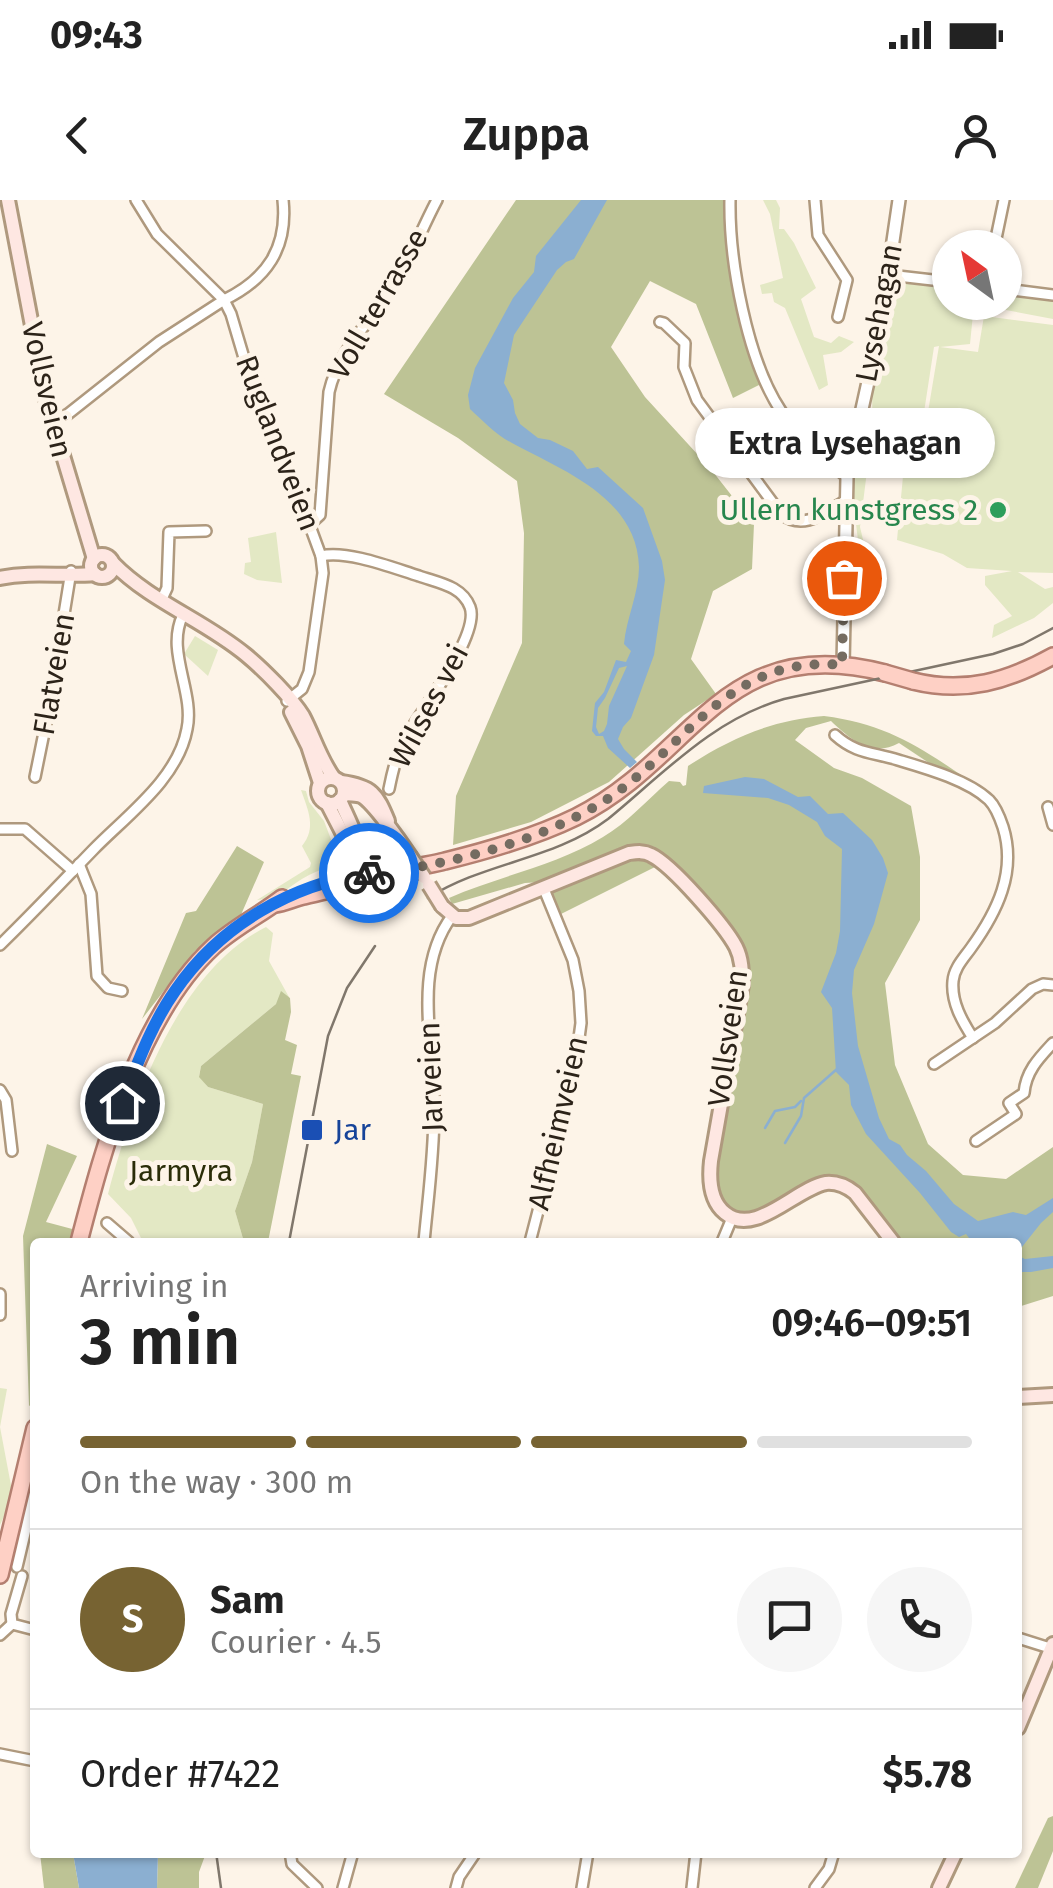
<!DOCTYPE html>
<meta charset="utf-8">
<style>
:root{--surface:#fff;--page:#f6f6f6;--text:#222;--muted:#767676;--line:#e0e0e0;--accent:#776332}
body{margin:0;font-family:"Fira Sans",sans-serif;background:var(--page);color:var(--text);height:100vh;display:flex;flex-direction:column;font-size:38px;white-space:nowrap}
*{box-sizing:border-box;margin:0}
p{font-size:32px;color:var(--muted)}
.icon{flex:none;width:55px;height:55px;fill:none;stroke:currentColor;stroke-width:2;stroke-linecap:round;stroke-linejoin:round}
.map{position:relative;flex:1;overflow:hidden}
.side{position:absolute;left:30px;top:1038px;width:992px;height:620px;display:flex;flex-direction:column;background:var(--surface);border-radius:10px;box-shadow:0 2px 8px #0004}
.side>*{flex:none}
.needle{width:65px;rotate:327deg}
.fabs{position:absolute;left:932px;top:30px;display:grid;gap:20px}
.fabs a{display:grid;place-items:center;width:90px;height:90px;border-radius:50%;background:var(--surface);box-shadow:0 2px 8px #0004;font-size:50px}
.pin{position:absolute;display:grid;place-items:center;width:85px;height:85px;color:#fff;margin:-42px;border:5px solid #fff;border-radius:50%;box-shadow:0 2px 10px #0007}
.courier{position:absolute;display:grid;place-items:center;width:100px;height:100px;margin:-50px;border:8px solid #1a73e8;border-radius:50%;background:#fff;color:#222;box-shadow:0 2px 12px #0007}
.bubble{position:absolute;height:70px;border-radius:35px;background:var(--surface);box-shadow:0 2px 8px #0004;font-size:32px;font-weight:600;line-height:70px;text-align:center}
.head em{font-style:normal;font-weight:600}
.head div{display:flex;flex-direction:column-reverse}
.head{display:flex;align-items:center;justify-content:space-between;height:170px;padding:0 50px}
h1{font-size:65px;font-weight:600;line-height:75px}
.bar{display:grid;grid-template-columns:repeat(4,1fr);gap:15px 10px;align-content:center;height:120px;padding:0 50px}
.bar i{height:12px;border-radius:8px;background:var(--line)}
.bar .on{background:var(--accent)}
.bar p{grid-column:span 4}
.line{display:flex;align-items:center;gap:25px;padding:0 50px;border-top:2px solid var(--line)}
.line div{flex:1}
.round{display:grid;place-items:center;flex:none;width:105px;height:105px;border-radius:52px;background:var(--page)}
.status{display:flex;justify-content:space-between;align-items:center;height:70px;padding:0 50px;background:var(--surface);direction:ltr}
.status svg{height:28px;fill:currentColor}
header{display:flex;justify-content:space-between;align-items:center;height:130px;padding:0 50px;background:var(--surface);font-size:45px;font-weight:600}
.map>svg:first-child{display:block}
</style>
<div class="status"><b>09:43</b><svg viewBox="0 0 49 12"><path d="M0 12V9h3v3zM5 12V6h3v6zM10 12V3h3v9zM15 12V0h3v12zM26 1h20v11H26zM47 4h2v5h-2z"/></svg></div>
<header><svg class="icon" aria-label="back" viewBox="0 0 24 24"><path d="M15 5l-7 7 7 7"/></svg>Zuppa<svg class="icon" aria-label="person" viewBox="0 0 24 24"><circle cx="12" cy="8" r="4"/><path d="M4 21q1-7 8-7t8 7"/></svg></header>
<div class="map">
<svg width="1053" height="1688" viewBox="0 0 1053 1688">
<rect width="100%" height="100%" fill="#fdf4e8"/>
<g fill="#e3e8c4">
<polygon points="763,0 776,0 780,8 779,29 784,29 794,43 816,88 801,99 814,137 831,143 839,136 854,142 841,152 823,155 828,185 819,190 785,108 774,102 772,93 762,94 760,85 783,78 770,14"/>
<path d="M 900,83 L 950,88 L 950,102 L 1005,102 L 1005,94 L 1053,99 L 1053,119 L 974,104 L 970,144 L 940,147 L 978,152 L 984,116 L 1053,125 L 1053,373 L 1018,372 L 1045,389 L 1053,387 L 1053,403 L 1034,418 L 992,438 L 994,425 L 1012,416 L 985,385 L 985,376 L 1012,371 L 967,368 L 943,354 L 897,340 L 905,255 L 922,248 L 939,146 L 934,147 L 919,245 L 880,244 L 869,255 L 860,327 L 865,348 L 855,345 L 858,340 C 855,314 850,286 858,259 C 865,234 874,226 872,197 L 895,86 Z"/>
<polygon points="276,332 282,383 257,380 244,374 245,363 251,362 248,338"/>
<polygon points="195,436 218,450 208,476 184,454"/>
<path d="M 301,590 L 306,591 L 309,602 L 324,621 L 340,663 C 330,667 319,670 309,675 C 290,685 281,698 257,700 L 310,667 L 311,663 L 302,646 C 317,628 308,610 301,590 Z"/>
<path d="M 266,727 L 273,733 L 269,761 L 289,797 L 276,804 L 201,866 L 199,876 L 208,887 L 263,904 L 252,962 L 235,1011 L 244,1042 L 143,1042 L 131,1018 L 108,994 C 132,904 176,772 266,727 Z"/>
<polygon points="0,1188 7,1189 0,1227 13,1296 0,1325"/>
</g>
<g fill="#bdc395">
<polygon points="516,0 729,0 732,68 741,121 755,152 761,184 733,198 696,104 650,81 611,147 645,197 710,268 754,324 752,369 713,391 691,459 716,494 684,515 609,582 531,622 453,645 456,596 522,443 524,333 517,281 458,238 384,194"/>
<path d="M 824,516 C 885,524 917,545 967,579 L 938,569 L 899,543 C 872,558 851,540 831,521 L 806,528 L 795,540 L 834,568 L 862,578 L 911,606 L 920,657 L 920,720 L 885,783 L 895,865 L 928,944 L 963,975 L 1006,979 L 1053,947 L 1053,1096 L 1018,1107 L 1018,1042 L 893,1042 L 861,1001 L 837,984 L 764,1015 L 726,1014 L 710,977 L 740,797 L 735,744 L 663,663 L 555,717 L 542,682 L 525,683 L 452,704 L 449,698 C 499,676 555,666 603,637 C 627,623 648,599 669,581 L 680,582 L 683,586 L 686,585 L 688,566 C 731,538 772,520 824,516 Z"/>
<polygon points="237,646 264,662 240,717 195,751 142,819 186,713 196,711"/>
<polygon points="281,791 290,798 291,812 285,840 297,845 291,874 301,876 268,1042 244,1042 235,1011 252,962 263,904 208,887 199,877 201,866 276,804"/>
<polygon points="47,944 77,956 46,1022 76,1030 74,1042 35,1042 35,1202 29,1206 23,1036"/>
<polygon points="1053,1616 1053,1651 1038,1688 1015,1688 1048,1618"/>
<polygon points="40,1653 73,1653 79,1688 44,1688"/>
<polygon points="158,1653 206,1653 199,1672 199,1688 157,1688"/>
</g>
<g fill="#8bafd1" fill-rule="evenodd">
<path d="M 581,0 L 607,0 L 574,59 L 566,62 L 557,70 L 514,135 L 504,183 L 513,200 L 515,213 L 520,224 L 538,238 L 550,240 L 573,251 L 587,269 L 598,267 L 643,308 L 662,361 L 665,380 L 654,455 L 631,518 L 623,527 L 618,539 L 624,549 L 637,562 L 630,568 L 608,548 L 603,536 L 596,536 L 592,531 L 595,503 L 604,492 L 616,460 L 626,462 L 631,451 L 624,444 C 626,419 639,393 639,367 C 637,298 564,271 512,243 C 496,235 483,221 470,209 L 468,195 L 475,168 L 513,98 L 534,72 L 536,56 ZM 627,466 L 609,506 L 607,524 L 604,531 L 599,534 L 596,527 L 598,508 L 605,498 L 619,468 Z"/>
<polygon points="745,577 764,579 798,597 810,596 828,614 843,613 872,640 883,658 888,673 874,724 854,770 852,793 858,846 879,918 889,939 900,945 907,955 926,971 954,1004 978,1021 1013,1012 1026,1015 1053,998 1053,1012 1041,1023 1018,1052 1018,1042 972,1042 966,1034 959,1037 951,1032 920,993 866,934 851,905 849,885 836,872 832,808 821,792 836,753 840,731 842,649 825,636 817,622 789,605 768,598 703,593 704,586"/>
<polygon points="1018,1056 1025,1059 1053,1056 1053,1068 1031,1072 1018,1072"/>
<polygon points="73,1653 158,1653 157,1688 79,1688"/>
</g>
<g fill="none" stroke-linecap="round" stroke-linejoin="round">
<g stroke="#8bafd1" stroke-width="2.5">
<polyline points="765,928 775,911 795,907 801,901"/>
<polyline points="785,943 801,916 804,898 837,869"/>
</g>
<defs>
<g id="minor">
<path d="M 283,0 C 288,48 267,79 224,100 L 231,114 L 247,168 L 258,199 L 289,269 L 321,356 L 323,373 L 309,472 L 302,489 L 287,501"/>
<path d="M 730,0 C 729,61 747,160 781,211 C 799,237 822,257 847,277"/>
<polyline points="815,0 818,35 847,80 838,117"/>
<polyline points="994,48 1004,0"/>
<polyline points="889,75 950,82"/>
<polyline points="1005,89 1053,95"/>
<path d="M 660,122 L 664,123 L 685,143 L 684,167 L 697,200 L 781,314 C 804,331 824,313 845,301"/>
<polyline points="51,222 68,214 159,142 224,100 157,34 136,0"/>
<path d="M 309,325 L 320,315 L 329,192 C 338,152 367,125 390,92 C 409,63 421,30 437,0"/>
<path d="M 321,356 C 348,350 393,368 419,376 C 439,383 462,386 470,407 C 481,436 416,517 402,544 C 395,559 392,574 389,589"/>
<polyline points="161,401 167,388 169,332 206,331"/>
<path d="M 835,535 C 856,554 872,552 898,560 C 925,568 968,580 989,600 C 996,607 1000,618 1003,627 C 1017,672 997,712 971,748 C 964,758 954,768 953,781 C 951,802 962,821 973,838"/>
<polyline points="35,577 48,513 71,371"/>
<polyline points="1048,607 1053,625"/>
<polyline points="0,629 25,629 73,671"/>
<polyline points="79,664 91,694 97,776 108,788 122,791"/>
<path d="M 0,745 C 32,714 62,682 93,650 C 126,616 178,579 187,529 C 195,492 165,451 183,415"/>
<polyline points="934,864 995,823 1032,789 1043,784 1053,785"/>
<polyline points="0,890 6,900 12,951"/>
<path d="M 976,941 L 1016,914 L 1009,903 L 1024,893 C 1026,871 1039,858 1053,843"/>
<polyline points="107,1023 129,1042"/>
<path d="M 424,1042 C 428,999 434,955 434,911 C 435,847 411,771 452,716"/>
<polyline points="530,1042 575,868 581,823 579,791 573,760 544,689"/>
<polyline points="722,1042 732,1018"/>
<polyline points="0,1094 0,1115"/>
<polyline points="17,1367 35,1291"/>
<polyline points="22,1376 11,1414 12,1424 35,1430"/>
<polyline points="0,1435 12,1424"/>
<polyline points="1018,1438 1053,1449"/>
<polyline points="0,1554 35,1561"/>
<polyline points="290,1652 292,1664 317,1688"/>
<polyline points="343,1688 353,1652"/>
<polyline points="456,1688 459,1677 476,1652"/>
<polyline points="582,1688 588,1652"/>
<polyline points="692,1688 696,1652"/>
<polyline points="815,1688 829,1669 834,1652"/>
</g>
<polyline id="tertiary" points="843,465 847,277 881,123 899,0"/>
<g id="secondary">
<polyline points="8,0 46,199 94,359"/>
<circle cx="102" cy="366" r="11"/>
<path d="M 113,363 C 151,402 204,420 246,455 C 263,469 292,498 303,516 C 314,537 320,559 334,578"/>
<path d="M 0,378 C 32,371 63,377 95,374"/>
<polyline points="291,512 308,546 320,583"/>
<circle cx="331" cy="591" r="13"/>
<path d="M 341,582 C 372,586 377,594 388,621"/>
<path d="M 344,594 C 347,594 358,595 361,596 C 373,602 402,644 410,656"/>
<path d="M 340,600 C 350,624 372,661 359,684"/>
<polyline points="327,603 348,644 359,684"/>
<path d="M 442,706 L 456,718 L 469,718 L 629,653 C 637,652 644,651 651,655 C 672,665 725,726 736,747 C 742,759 742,771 742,785 L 711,961 C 709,979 710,1001 725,1013 C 755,1038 796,988 826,983 C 837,982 846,986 855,993 L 893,1042"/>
<polyline points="1018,1197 1053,1195"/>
<polyline points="1018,1528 1053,1444"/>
<polyline points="939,1688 956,1652"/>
</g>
<g id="primary">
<path d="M 913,481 C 965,494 1008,481 1053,456"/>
<path d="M 275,704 C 285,703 294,698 304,696 C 337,688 369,682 401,671 C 415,666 431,665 445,661 C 490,650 535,637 576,617 C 695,558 721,431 885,473"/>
<path d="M 79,1042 C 104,946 139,815 214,746 C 235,727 260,715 282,698"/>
<polyline points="0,1375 35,1228"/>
</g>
</defs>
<use href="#minor" stroke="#af997e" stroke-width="14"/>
<use href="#tertiary" stroke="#af997e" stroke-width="16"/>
<use href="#secondary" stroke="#af997e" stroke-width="18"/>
<use href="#primary" stroke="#b47f70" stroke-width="20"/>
<use href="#minor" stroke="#fff" stroke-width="9"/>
<use href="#tertiary" stroke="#fff" stroke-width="11"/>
<use href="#secondary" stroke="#fee7e2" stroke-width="12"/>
<use href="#primary" stroke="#fed0c5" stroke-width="15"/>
<g stroke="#80776c" stroke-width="2.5">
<path d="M 428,698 C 484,662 554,660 608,619 C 663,574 713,519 784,499 L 993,454 L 1023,444 L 1053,428"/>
<polyline points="289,1042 328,836 347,788 375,746"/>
<polyline points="216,1652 221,1688"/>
</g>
<defs>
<g id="secondary-bridge">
<polyline points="410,656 424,677"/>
<polyline points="429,685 442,706"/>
</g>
<polyline id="primary-bridge" points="885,473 913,481"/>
</defs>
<use href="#secondary-bridge" stroke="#af997e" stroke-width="18" stroke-linecap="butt"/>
<use href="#primary-bridge" stroke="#b47f70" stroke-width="20" stroke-linecap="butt"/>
<use href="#secondary-bridge" stroke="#fee7e2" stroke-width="12"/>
<use href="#primary-bridge" stroke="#fed0c5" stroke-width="15"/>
</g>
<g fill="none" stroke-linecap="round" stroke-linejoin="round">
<path stroke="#756c61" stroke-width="10" stroke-dasharray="0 18" d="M 369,673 C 382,671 395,672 407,669 C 471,658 540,639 596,606 C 683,556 723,454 842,465 L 844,378"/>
<path stroke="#1a73e8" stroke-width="12" d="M 122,903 C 137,865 151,825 175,791 C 220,725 292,684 369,673"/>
</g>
<circle fill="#2e9e5b" stroke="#fdf4e8" stroke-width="4" cx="998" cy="310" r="10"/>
<rect fill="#1a4fb4" stroke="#fdf4e8" stroke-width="4" x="300" y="918" width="24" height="24" rx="5"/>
<g text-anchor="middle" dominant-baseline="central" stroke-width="10" stroke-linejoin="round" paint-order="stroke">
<g font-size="30" fill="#2c2319" stroke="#fdf4e8">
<text transform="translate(378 104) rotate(-60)">Voll terrasse</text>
<text transform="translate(879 113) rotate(-79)">Lysehagan</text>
<text transform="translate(47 190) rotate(77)">Vollsveien</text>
<text transform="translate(278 243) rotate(69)">Ruglandveien</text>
<text transform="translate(54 474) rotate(-80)">Flatveien</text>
<text transform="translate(429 506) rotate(-62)">Wilses vei</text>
<text transform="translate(728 838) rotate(-82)">Vollsveien</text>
<text transform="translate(431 877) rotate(-92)">Jarveien</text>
<text transform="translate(558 923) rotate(-77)">Alfheimveien</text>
</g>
<g font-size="30" fill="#27864d" stroke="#fdf4e8" text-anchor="end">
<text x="978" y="310">Ullern kunstgress 2</text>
</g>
<g font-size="30" fill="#164399" stroke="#fdf4e8" text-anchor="start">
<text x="334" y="930">Jar</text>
</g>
<g font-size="30" fill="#2a2d08" stroke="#fdf4e8">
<text x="181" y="971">Jarmyra</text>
</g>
</g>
</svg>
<div class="fabs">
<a><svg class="needle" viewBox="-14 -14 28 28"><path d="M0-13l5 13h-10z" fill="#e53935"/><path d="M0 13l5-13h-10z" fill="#767676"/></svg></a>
</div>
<div class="pin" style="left:844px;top:378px;background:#ea580c"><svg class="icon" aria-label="bag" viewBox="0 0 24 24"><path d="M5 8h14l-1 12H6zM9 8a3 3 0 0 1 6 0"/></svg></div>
<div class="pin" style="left:122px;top:903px;background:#1f2937"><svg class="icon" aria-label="home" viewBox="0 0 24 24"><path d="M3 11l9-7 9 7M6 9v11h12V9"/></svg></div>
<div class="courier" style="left:369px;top:673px"><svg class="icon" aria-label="bike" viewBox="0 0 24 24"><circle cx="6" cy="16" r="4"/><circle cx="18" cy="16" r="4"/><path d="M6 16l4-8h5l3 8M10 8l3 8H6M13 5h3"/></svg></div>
<div class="bubble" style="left:695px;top:208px;width:300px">Extra Lysehagan</div>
<section class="side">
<div class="head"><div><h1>3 min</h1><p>Arriving in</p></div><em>09:46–09:51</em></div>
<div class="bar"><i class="on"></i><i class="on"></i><i class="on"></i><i></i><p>On the way · 300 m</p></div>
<div class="line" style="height:180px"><b class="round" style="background:var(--accent);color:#fff">S</b><div><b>Sam</b><p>Courier · 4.5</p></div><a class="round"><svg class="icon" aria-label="chat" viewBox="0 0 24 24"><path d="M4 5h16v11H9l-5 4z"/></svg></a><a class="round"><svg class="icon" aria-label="phone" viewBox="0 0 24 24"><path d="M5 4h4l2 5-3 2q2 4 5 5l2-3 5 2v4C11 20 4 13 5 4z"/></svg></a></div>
<div class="line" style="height:130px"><div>Order #7422</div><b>$5.78</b></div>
</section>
</div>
